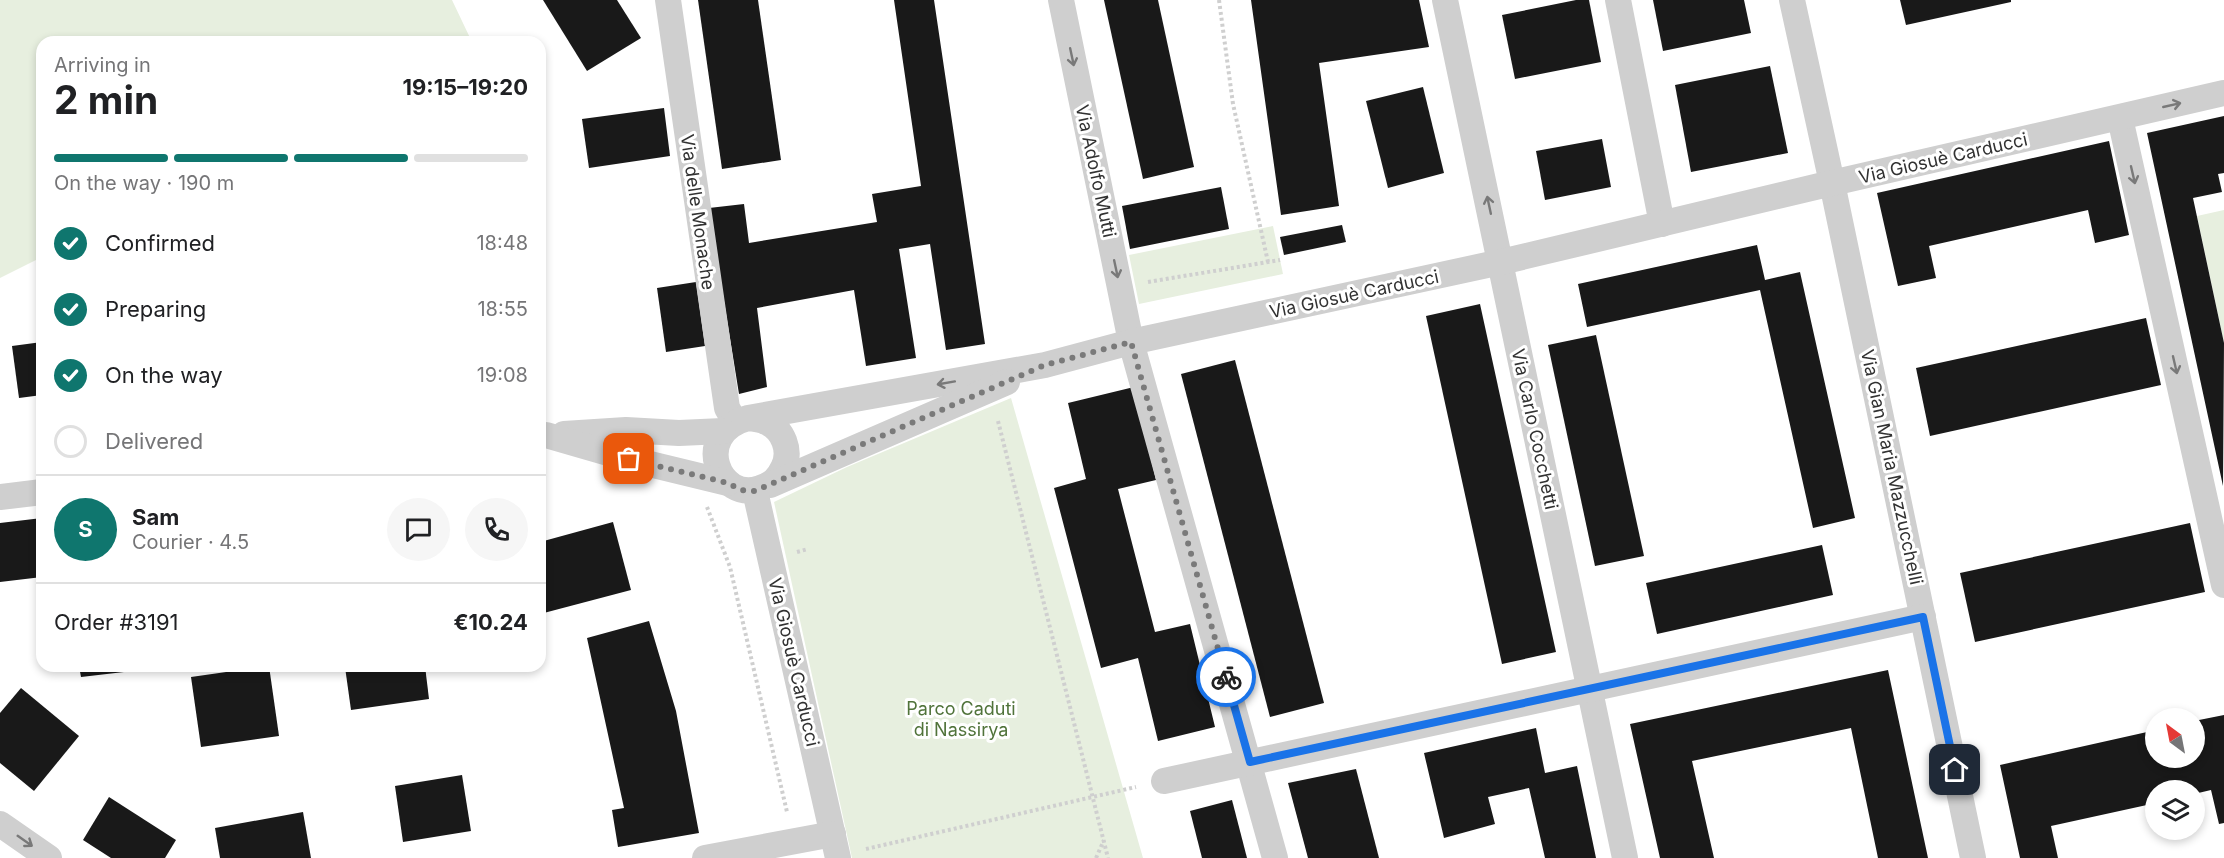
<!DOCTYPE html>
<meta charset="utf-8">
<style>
:root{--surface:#fff;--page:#f6f6f6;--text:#202124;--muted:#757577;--line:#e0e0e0;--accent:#0f766e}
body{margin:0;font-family:Inter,sans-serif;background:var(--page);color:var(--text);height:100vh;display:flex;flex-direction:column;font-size:22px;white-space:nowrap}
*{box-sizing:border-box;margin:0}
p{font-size:20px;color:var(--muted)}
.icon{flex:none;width:33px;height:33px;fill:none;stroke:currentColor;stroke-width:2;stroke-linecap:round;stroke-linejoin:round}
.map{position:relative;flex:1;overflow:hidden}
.side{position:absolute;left:36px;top:36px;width:510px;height:636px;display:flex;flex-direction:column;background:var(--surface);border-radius:18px;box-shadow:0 3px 9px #0003}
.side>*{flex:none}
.needle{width:39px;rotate:328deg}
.controls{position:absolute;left:2145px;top:708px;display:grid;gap:12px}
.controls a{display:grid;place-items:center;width:60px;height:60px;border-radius:50%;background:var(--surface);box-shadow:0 3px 9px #0003;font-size:30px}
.pin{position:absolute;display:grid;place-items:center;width:51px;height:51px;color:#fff;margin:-26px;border-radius:12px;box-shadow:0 3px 9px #0006}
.courier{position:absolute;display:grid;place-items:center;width:60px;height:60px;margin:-30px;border:4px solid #1a73e8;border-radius:50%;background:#fff;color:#222;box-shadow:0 2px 8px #0007}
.head em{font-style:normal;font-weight:700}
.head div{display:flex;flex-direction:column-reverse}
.head{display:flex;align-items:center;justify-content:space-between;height:102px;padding:0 18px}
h1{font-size:39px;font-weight:700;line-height:45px}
.bar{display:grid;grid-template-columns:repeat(4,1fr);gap:9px 6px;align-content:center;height:72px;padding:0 18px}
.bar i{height:8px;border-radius:4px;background:var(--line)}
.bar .current{background:var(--accent)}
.bar p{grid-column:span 4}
.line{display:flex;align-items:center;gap:15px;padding:0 18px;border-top:2px solid var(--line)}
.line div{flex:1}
.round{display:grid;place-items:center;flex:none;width:63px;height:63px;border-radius:32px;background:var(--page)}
ol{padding:0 18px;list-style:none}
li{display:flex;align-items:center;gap:18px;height:66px}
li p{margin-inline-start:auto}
li .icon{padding:6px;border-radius:50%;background:var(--accent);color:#fff;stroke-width:4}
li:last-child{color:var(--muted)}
li i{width:33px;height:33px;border:3px solid var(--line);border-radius:50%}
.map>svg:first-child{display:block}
</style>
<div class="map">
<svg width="2224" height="858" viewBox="0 0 2224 858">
<rect width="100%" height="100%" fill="#fff"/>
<g fill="#e7efdf">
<polygon points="0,0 452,0 472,42 42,42 42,257 0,278"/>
<polygon points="2224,210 2224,343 2197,216"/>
<polygon points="1273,226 1283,274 1139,304 1129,255"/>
<polygon points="1011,398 1143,858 852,858 774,502 847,467"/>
</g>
<g fill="#191919">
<polygon points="543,0 617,0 641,38 587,71"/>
<polygon points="698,0 758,0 781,160 722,169"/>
<polygon points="894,0 934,0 985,344 946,350 930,244 899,249 916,358 866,366 854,290 757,308 767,387 739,394 709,208 744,204 749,243 877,222 872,194 921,186"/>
<polygon points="1104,0 1158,0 1194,167 1143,179"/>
<polygon points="1251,0 1419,0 1429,47 1319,63 1339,206 1281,215"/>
<polygon points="1576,0 1589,0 1601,62 1515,79 1502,15"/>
<polygon points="1653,0 1744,0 1751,33 1663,51"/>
<polygon points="1900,0 2011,0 2011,2 1906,25"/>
<polygon points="1770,66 1788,153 1691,172 1675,85"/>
<polygon points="1423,87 1444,173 1388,188 1366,101"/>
<polygon points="664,108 670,156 589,168 582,119"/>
<polygon points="2224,116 2224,173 2218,174 2222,192 2193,198 2224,343 2223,486 2147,133"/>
<polygon points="1602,139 1611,187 1545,200 1536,151"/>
<polygon points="2109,141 2129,235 2095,243 2088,210 1929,246 1936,278 1898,286 1877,193"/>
<polygon points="1221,187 1229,229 1130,249 1122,206"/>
<polygon points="1342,225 1346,242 1284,255 1280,237"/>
<polygon points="1757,245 1765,280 1800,272 1855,518 1813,528 1760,290 1587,327 1578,284"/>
<polygon points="696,282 705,346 666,352 657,288"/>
<polygon points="1480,304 1556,652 1502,664 1426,316"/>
<polygon points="2146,318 2161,385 1930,436 1916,368"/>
<polygon points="1596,335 1644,556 1595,566 1548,345"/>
<polygon points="42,342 42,395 19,398 12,346"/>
<polygon points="1235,360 1324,703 1270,717 1181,374"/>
<polygon points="1134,387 1156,480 1118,489 1155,632 1190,624 1215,727 1158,741 1138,658 1101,668 1054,488 1086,479 1068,403"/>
<polygon points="42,518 42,577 0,582 0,523"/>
<polygon points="613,522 631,590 540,614 540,542"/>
<polygon points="2190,523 2205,592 1975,642 1960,573"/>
<polygon points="1822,545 1833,595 1657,634 1646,583"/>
<polygon points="649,621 676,711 699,833 618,847 612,810 624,808 587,638"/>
<polygon points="79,666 123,666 124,672 81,677"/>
<polygon points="269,666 279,736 201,747 191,677"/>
<polygon points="356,666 425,666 429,699 351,710 345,667"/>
<polygon points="1888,670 1928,858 1878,858 1851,728 1692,761 1714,858 1660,858 1630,724"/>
<polygon points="21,688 79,736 34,791 0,763 0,713"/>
<polygon points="2224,715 2224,823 2219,824 2211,790 2194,794 2194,790 2156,790 2156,803 2051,826 2058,858 2020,858 2000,765 2156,730 2156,758 2194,758 2194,721"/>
<polygon points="1536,728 1545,773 1577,766 1596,858 1545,858 1529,788 1488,797 1495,824 1444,838 1424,753"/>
<polygon points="1356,769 1379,858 1308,858 1288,783"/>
<polygon points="462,775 471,831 403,842 395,786"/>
<polygon points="109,797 176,840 165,858 111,858 83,840"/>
<polygon points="1232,800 1247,858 1202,858 1190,811"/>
<polygon points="303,812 311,858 220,858 215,828"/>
</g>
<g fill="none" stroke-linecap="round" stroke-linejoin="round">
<g stroke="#cfcfcf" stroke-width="4" stroke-dasharray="3 3" stroke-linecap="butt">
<polyline points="1219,0 1233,104 1268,262"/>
<polyline points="1148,282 1280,260"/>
<polyline points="998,421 1108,858"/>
<polyline points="707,507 730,567 787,812"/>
<polyline points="797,552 808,549"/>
<polyline points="866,849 1136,787"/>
<polyline points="1096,858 1104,840"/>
</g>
<g stroke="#cfcfcf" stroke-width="26">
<polyline points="668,0 727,408 735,422"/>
<polyline points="1061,0 1131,342 1275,858"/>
<polyline points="1445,0 1625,858"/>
<polyline points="1618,0 1662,224"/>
<polyline points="1792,0 1832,183 1973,858"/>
<polyline points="2120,118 2224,585"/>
<path d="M 748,418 C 753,419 760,419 766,422 C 783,429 792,451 783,468 C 778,479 772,484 760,488 C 720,504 690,434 748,418 L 1045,365 L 1131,342 L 1501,262 L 1832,183 L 2224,93"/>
<polyline points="564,434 626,430 679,433 723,431"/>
<polyline points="546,435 629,459 728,483"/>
<polyline points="770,485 1007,382"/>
<polyline points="755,491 838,858"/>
<polyline points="0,497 42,492"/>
<polyline points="1164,781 1923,617"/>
<polyline points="0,824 49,858"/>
<polyline points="705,858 833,834"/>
</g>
</g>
<defs><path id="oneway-shaft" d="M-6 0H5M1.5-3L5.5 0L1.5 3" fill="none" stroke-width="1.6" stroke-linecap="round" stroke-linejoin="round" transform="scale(1.5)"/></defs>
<g stroke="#797979">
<use href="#oneway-shaft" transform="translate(1072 57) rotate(78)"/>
<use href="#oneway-shaft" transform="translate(2172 105) rotate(-13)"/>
<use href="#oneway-shaft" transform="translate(2133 175) rotate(77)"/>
<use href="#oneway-shaft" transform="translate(1489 205) rotate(-102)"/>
<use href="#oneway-shaft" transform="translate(1116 269) rotate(78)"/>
<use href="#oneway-shaft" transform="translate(2175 365) rotate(77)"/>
<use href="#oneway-shaft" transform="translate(946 383) rotate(170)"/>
<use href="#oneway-shaft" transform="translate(25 841) rotate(35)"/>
</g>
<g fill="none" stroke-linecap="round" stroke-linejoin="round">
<polyline stroke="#7a7a7a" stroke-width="6" stroke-dasharray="0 10.8" points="629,459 728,483 741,490 755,491 1045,365 1131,342 1226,677"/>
<polyline stroke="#1a73e8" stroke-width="8" points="1226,677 1250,762 1923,617 1955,770"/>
</g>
<g text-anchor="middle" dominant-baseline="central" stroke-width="6" stroke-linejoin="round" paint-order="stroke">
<g font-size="18" fill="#323232" stroke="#fff">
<text transform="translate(1943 158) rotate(-13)">Via Giosuè Carducci</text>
<text transform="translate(1096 171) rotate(78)">Via Adolfo Mutti</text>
<text transform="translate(698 212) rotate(82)">Via delle Monache</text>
<text transform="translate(1354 294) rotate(-12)">Via Giosuè Carducci</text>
<text transform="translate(1535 429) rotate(78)">Via Carlo Cocchetti</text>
<text transform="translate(1892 467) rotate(78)">Via Gian Maria Mazzucchelli</text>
<text transform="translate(794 662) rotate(77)">Via Giosuè Carducci</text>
</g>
<g font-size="18" fill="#50733a" stroke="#fff">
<text x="961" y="708">Parco Caduti<tspan x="961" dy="21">di Nassirya</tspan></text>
</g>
</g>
</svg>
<div class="controls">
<a><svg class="needle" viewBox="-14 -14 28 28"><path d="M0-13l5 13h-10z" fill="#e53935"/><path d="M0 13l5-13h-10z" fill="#757577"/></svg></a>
<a><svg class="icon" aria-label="layers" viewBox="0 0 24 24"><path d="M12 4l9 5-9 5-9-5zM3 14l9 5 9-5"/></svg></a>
</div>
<div class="pin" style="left:629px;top:459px;background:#ea580c"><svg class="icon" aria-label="bag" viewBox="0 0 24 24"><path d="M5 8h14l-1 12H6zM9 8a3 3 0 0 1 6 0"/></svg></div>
<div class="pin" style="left:1955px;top:770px;background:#1f2937"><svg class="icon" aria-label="home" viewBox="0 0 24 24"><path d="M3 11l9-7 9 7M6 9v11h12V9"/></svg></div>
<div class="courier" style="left:1226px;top:677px"><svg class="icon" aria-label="bike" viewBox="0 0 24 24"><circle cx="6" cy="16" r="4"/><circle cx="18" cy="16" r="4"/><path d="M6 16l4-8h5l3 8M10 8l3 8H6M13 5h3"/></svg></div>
<section class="side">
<div class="head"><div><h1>2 min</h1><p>Arriving in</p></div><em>19:15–19:20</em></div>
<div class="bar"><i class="current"></i><i class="current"></i><i class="current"></i><i></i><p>On the way · 190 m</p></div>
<ol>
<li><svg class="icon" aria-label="check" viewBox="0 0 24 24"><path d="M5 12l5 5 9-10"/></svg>Confirmed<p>18:48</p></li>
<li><svg class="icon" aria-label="check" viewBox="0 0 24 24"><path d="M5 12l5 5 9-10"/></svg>Preparing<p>18:55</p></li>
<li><svg class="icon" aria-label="check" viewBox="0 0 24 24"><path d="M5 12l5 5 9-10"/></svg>On the way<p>19:08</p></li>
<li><i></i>Delivered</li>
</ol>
<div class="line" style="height:108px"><b class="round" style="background:var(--accent);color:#fff">S</b><div><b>Sam</b><p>Courier · 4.5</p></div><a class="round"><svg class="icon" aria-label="chat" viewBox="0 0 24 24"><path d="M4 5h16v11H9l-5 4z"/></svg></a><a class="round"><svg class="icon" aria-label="phone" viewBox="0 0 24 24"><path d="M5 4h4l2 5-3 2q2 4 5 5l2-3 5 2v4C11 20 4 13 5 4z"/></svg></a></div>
<div class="line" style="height:78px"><div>Order #3191</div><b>€10.24</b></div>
</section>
</div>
